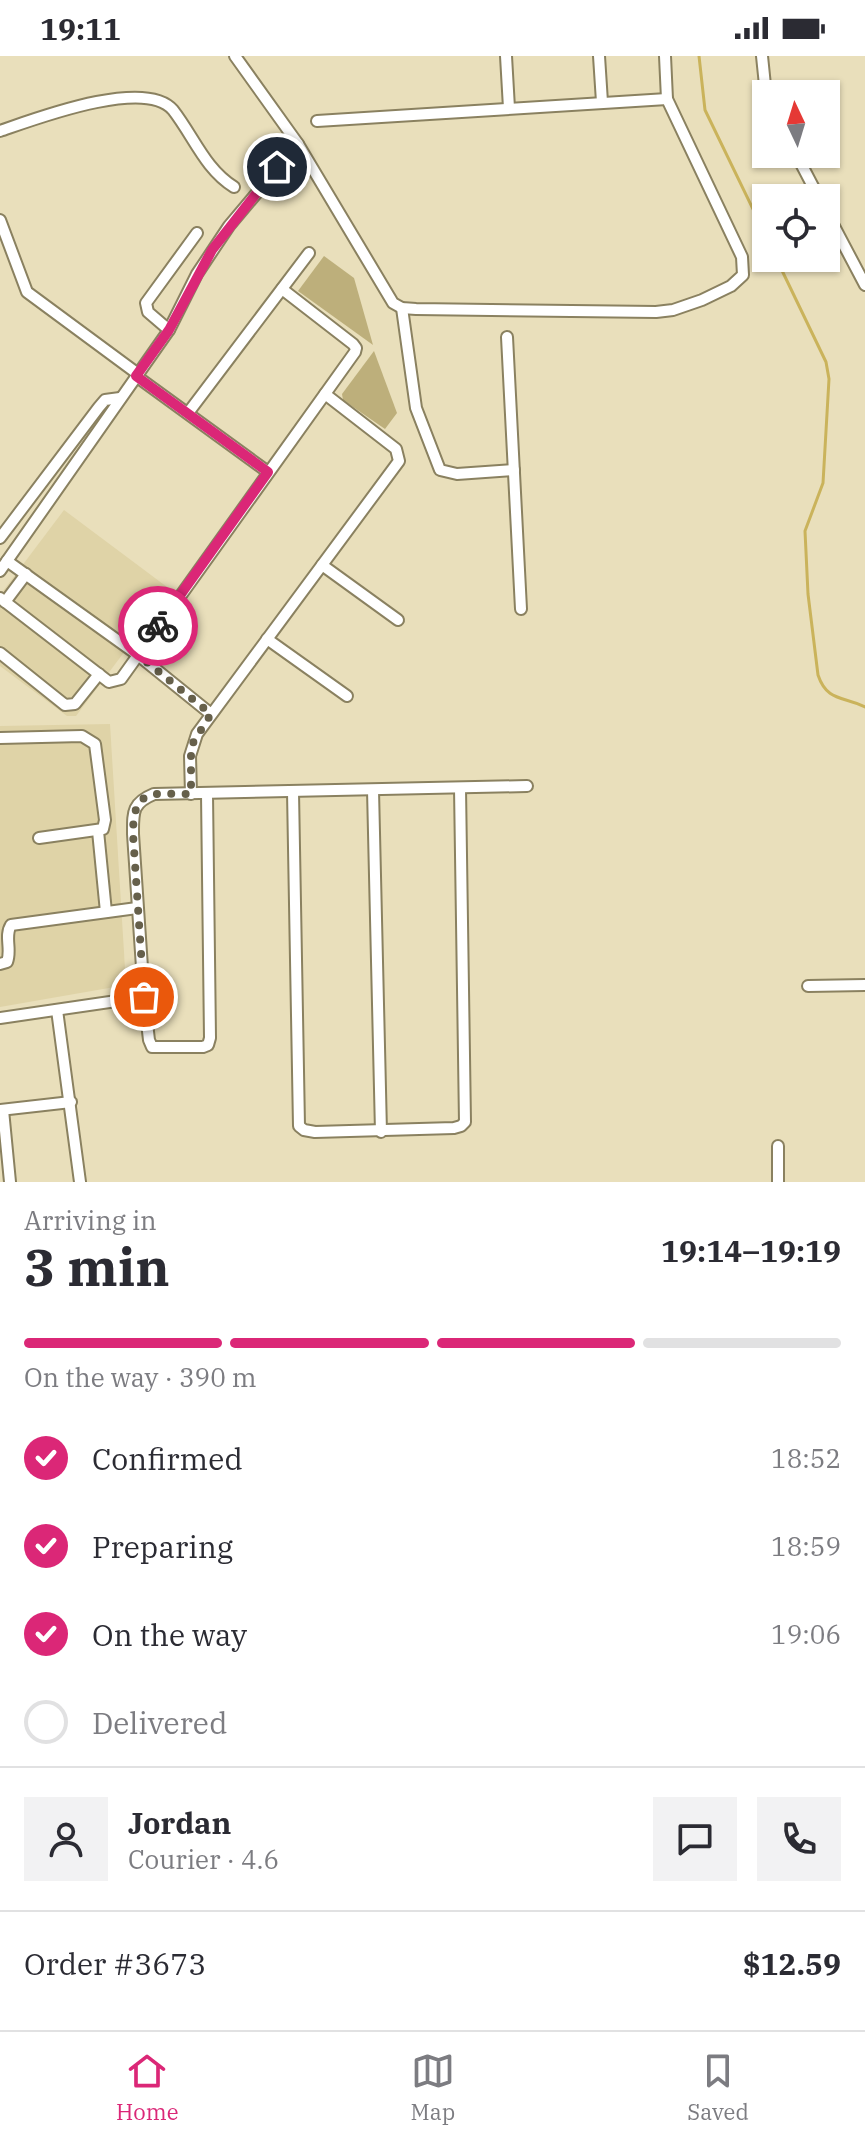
<!DOCTYPE html>
<meta charset="utf-8">
<style>
:root{--surface:#fff;--page:#f2f2f3;--text:#2b2b33;--muted:#7c7c81;--line:#e1e1e2;--accent:#db2777}
body{margin:0;font-family:"IBM Plex Serif",serif;background:var(--page);color:var(--text);height:100vh;display:flex;flex-direction:column;font-size:30px;white-space:nowrap}
*{box-sizing:border-box;margin:0}
p{font-size:26px;color:var(--muted)}
.icon{flex:none;width:44px;height:44px;fill:none;stroke:currentColor;stroke-width:2;stroke-linecap:round;stroke-linejoin:round}
.map{position:relative;height:1126px;overflow:hidden}
.details{display:flex;flex-direction:column;background:var(--surface);flex:1}
.details>*{flex:none}
.needle{width:52px;rotate:356deg}
.fabs{position:absolute;left:752px;top:24px;display:grid;gap:16px}
.fabs a{display:grid;place-items:center;width:88px;height:88px;border-radius:0px;background:var(--surface);box-shadow:0 2px 6px #0004;font-size:40px}
.pin{position:absolute;display:grid;place-items:center;width:68px;height:68px;color:#fff;margin:-34px;border:4px solid #fff;border-radius:50%;box-shadow:0 2px 8px #0007}
.courier{position:absolute;display:grid;place-items:center;width:80px;height:80px;margin:-40px;border:6px solid #db2777;border-radius:50%;background:#fff;color:#222;box-shadow:0 2px 10px #0007}
.headline em{font-style:normal;font-weight:700}
.headline div{display:flex;flex-direction:column-reverse}
.headline{display:flex;align-items:center;justify-content:space-between;height:136px;padding:0 24px}
h1{font-size:52px;font-weight:700;line-height:60px}
.bar{display:grid;grid-template-columns:repeat(4,1fr);gap:12px 8px;align-content:center;height:96px;padding:0 24px}
.bar i{height:10px;border-radius:6px;background:var(--line)}
.bar .on{background:var(--accent)}
.bar p{grid-column:span 4}
.line{display:flex;align-items:center;gap:20px;padding:0 24px;border-top:2px solid var(--line)}
.line div{flex:1}
.round{display:grid;place-items:center;flex:none;width:84px;height:84px;border-radius:0px;background:var(--page)}
ol{padding:0 24px;list-style:none}
li{display:flex;align-items:center;gap:24px;height:88px}
li p{margin-inline-start:auto}
li .icon{padding:8px;border-radius:50%;background:var(--accent);color:#fff;stroke-width:4}
li:last-child{color:var(--muted)}
li i{width:44px;height:44px;border:4px solid var(--line);border-radius:50%}
.status{display:flex;justify-content:space-between;align-items:center;height:56px;padding:0 40px;background:var(--surface);direction:ltr}
.status svg{height:22px;fill:currentColor}
.tab-bar{display:flex;justify-content:space-around;align-items:center;height:112px;border-top:2px solid var(--line);background:var(--surface);font-size:22px;color:var(--muted)}
.tab-bar a{display:grid;justify-items:center;gap:4px}
.tab-bar .on{color:var(--accent)}
.map>svg:first-child{display:block}
</style>
<div class="status"><b>19:11</b><svg viewBox="0 0 49 12"><path d="M0 12V9h3v3zM5 12V6h3v6zM10 12V3h3v9zM15 12V0h3v12zM26 1h20v11H26zM47 4h2v5h-2z"/></svg></div>
<div class="map">
<svg width="865" height="1126" viewBox="0 0 865 1126">
<rect width="100%" height="100%" fill="#e9dfbb"/>
<g fill="#dfd3a7">
<polygon points="64,454 171,534 76,660 67,660 0,610 0,539"/>
<polygon points="110,668 126,929 0,951 0,670"/>
</g>
<g fill="#bdaf7b">
<polygon points="324,200 354,222 373,289 298,235"/>
<polygon points="374,295 397,357 385,373 343,344 342,338"/>
</g>
<g fill="none" stroke-linecap="round" stroke-linejoin="round">
<g stroke="#cab35b" stroke-width="3">
<polyline points="699,0 705,54 766,180"/>
<path d="M 776,202 L 826,306 L 829,323 L 823,427 L 805,475 L 808,538 L 818,619 C 827,646 844,640 865,651"/>
</g>
<defs>
<g id="minor">
<polyline points="235,0 298,88 393,247 402,252 416,253 656,256 673,254 702,244 731,230 743,219 742,201 667,43 665,0"/>
<polyline points="506,0 509,52"/>
<polyline points="599,0 602,46"/>
<polyline points="762,0 766,39"/>
<polyline points="317,65 667,43"/>
<path d="M 0,75 C 35,63 145,21 173,54 C 194,81 205,113 234,131"/>
<polyline points="796,98 819,142"/>
<polyline points="826,155 865,229"/>
<polyline points="0,164 27,236 138,318"/>
<polyline points="402,252 416,352 440,414 457,418 514,414"/>
<polyline points="169,274 148,256 146,247 197,177"/>
<polyline points="507,281 521,553"/>
<polyline points="136,320 268,416"/>
<polyline points="188,357 309,197"/>
<polyline points="0,482 99,351 105,344 120,342"/>
<polyline points="7,505 138,599 211,658"/>
<polyline points="322,509 398,564"/>
<polyline points="0,515 169,274 197,218 229,170 298,88"/>
<polyline points="0,542 109,626 121,623 355,296 356,292 353,288 282,233"/>
<polyline points="5,546 26,518"/>
<polyline points="267,583 347,640"/>
<polyline points="0,597 65,649 75,648 99,618"/>
<polyline points="0,682 82,680 95,688 105,764 103,773 39,782"/>
<polyline points="373,734 381,1076"/>
<polyline points="293,736 299,1070 304,1074 315,1076 454,1072 461,1070 465,1066 460,732"/>
<polyline points="191,738 190,700 197,678 399,405 396,393 325,338"/>
<path d="M 207,738 L 210,982 L 208,989 L 203,991 L 152,991 L 149,984 L 144,941 L 133,778 C 133,756 132,747 154,738 L 527,730"/>
<polyline points="98,775 106,856"/>
<path d="M 0,908 L 7,906 C 12,894 4,880 11,869 L 137,852"/>
<polyline points="808,930 865,929"/>
<polyline points="57,954 80,1126"/>
<polyline points="0,962 144,941"/>
<polyline points="0,1054 71,1046"/>
<polyline points="3,1054 10,1126"/>
<polyline points="778,1090 778,1126"/>
</g>
</defs>
<use href="#minor" stroke="#8a8160" stroke-width="14"/>
<use href="#minor" stroke="#fff" stroke-width="10"/>
</g>
<g fill="none" stroke-linecap="round" stroke-linejoin="round">
<path stroke="#66604b" stroke-width="8" stroke-dasharray="0 14.4" d="M 144,941 L 133,778 C 133,731 152,738 191,738 L 191,690 L 211,658 L 138,599 L 158,570"/>
<polyline stroke="#db2777" stroke-width="10" points="158,570 268,416 136,320 169,274 212,194 277,111"/>
</g>
</svg>
<div class="fabs">
<a><svg class="needle" viewBox="-14 -14 28 28"><path d="M0-13l5 13h-10z" fill="#e53935"/><path d="M0 13l5-13h-10z" fill="#7c7c81"/></svg></a>
<a><svg class="icon" aria-label="locate" viewBox="0 0 24 24"><circle cx="12" cy="12" r="6"/><path d="M12 2v4M12 18v4M2 12h4M18 12h4"/></svg></a>
</div>
<div class="pin" style="left:144px;top:941px;background:#ea580c"><svg class="icon" aria-label="bag" viewBox="0 0 24 24"><path d="M5 8h14l-1 12H6zM9 8a3 3 0 0 1 6 0"/></svg></div>
<div class="pin" style="left:277px;top:111px;background:#1f2937"><svg class="icon" aria-label="home" viewBox="0 0 24 24"><path d="M3 11l9-7 9 7M6 9v11h12V9"/></svg></div>
<div class="courier" style="left:158px;top:570px"><svg class="icon" aria-label="bike" viewBox="0 0 24 24"><circle cx="6" cy="16" r="4"/><circle cx="18" cy="16" r="4"/><path d="M6 16l4-8h5l3 8M10 8l3 8H6M13 5h3"/></svg></div>
</div>
<section class="details">
<div class="headline"><div><h1>3 min</h1><p>Arriving in</p></div><em>19:14–19:19</em></div>
<div class="bar"><i class="on"></i><i class="on"></i><i class="on"></i><i></i><p>On the way · 390 m</p></div>
<ol>
<li><svg class="icon" aria-label="check" viewBox="0 0 24 24"><path d="M5 12l5 5 9-10"/></svg>Confirmed<p>18:52</p></li>
<li><svg class="icon" aria-label="check" viewBox="0 0 24 24"><path d="M5 12l5 5 9-10"/></svg>Preparing<p>18:59</p></li>
<li><svg class="icon" aria-label="check" viewBox="0 0 24 24"><path d="M5 12l5 5 9-10"/></svg>On the way<p>19:06</p></li>
<li><i></i>Delivered</li>
</ol>
<div class="line" style="height:144px"><a class="round"><svg class="icon" aria-label="person" viewBox="0 0 24 24"><circle cx="12" cy="8" r="4"/><path d="M4 21q1-7 8-7t8 7"/></svg></a><div><b>Jordan</b><p>Courier · 4.6</p></div><a class="round"><svg class="icon" aria-label="chat" viewBox="0 0 24 24"><path d="M4 5h16v11H9l-5 4z"/></svg></a><a class="round"><svg class="icon" aria-label="phone" viewBox="0 0 24 24"><path d="M5 4h4l2 5-3 2q2 4 5 5l2-3 5 2v4C11 20 4 13 5 4z"/></svg></a></div>
<div class="line" style="height:104px"><div>Order #3673</div><b>$12.59</b></div>
</section>
<nav class="tab-bar">
<a class="on"><svg class="icon" aria-label="home" viewBox="0 0 24 24"><path d="M3 11l9-7 9 7M6 9v11h12V9"/></svg>Home</a>
<a><svg class="icon" aria-label="map" viewBox="0 0 24 24"><path d="M3 6l6-2 6 2 6-2v14l-6 2-6-2-6 2zM9 4v14M15 6v14"/></svg>Map</a>
<a><svg class="icon" aria-label="saved" viewBox="0 0 24 24"><path d="M7 4h10v16l-5-4-5 4z"/></svg>Saved</a>
</nav>
